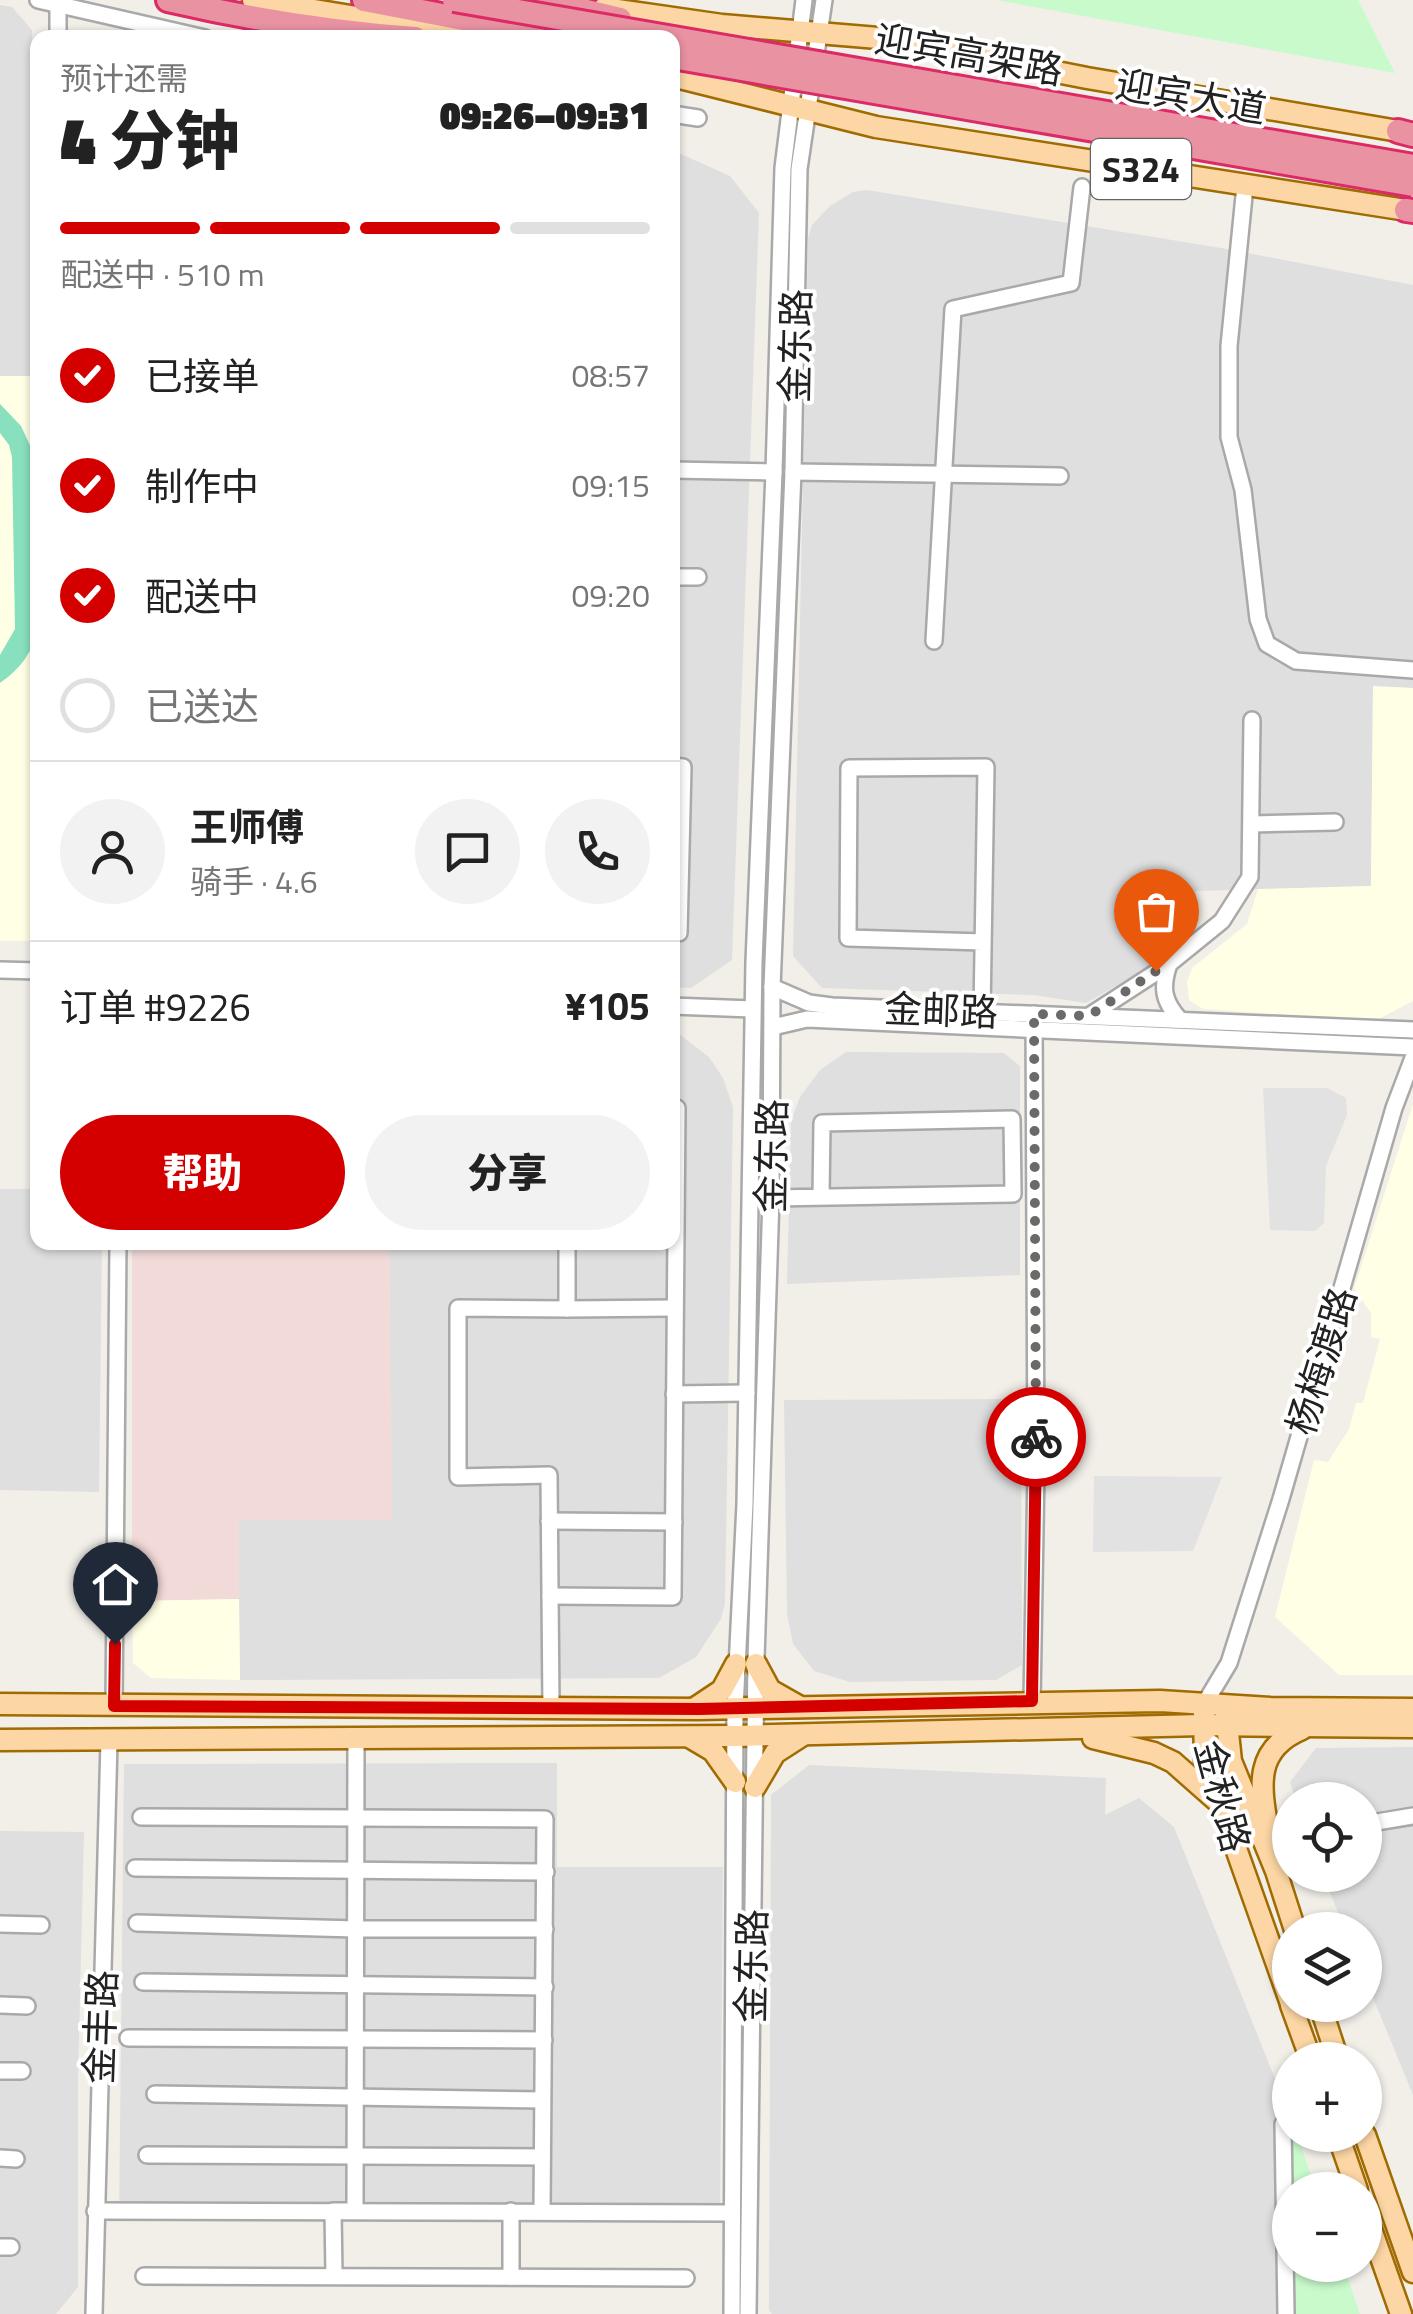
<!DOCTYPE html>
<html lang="zh">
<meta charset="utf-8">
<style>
:root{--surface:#fff;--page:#f2f2f2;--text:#222;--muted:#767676;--line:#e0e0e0;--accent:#d40000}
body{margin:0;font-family:"Titillium Web","Noto Sans SC",sans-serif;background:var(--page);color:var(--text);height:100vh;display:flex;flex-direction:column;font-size:38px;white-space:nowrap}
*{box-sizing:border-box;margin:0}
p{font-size:32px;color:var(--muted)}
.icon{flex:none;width:55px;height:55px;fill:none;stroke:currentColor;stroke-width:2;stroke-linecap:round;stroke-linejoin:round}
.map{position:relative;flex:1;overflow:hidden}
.panel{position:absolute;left:30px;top:30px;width:650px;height:1220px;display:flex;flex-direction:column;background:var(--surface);border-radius:20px;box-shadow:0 2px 8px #0004}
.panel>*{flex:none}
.fabs{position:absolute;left:1272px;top:1782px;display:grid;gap:20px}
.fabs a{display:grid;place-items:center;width:110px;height:110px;border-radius:50%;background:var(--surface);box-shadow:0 2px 8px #0004;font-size:50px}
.pin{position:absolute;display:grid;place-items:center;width:85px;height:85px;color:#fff;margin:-102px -42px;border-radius:50% 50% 50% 0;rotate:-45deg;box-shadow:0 0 10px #0007}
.pin .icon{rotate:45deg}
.courier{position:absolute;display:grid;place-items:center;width:100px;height:100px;margin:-50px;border:8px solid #d40000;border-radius:50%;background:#fff;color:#222;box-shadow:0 2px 12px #0007}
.overview em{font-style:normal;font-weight:800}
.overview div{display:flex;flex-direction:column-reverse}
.overview{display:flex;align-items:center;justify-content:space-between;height:170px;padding:0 30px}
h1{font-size:65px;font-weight:800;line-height:75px}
.bar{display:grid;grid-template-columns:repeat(4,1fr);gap:15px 10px;align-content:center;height:120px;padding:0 30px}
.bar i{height:12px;border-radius:8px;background:var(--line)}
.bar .current{background:var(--accent)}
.bar p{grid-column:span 4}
.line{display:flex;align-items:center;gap:25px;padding:0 30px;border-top:2px solid var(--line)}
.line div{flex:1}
.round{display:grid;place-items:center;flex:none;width:105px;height:105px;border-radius:52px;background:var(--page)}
ol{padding:0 30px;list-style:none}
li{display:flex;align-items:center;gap:30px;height:110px}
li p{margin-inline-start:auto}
li .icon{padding:10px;border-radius:50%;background:var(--accent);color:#fff;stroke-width:4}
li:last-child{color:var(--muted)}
li i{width:55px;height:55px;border:5px solid var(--line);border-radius:50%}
.action{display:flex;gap:20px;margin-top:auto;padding:20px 30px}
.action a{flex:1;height:115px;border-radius:60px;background:var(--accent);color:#fff;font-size:40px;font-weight:800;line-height:115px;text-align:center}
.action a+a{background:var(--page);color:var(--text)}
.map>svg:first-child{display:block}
</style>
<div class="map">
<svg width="1413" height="2314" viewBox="0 0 1413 2314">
<rect width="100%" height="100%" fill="#f2efe9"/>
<g fill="#e0dfdf">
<polygon points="0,5 12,7 32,30 37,376 0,376"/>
<polygon points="672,150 730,176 759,213 732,960 691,988 672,987"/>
<polygon points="867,190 1227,249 1413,285 1413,688 1373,687 1371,886 1196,891 1181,949 1086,1003 1033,995 822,988 793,956 808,239 812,225 830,206 853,192"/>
<polygon points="673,1033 679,1034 709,1057 723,1078 733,1107 725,1603 721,1619 696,1657 659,1678 240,1680 238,1520 391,1520 389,1244 672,1242"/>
<polygon points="846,1052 1004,1053 1020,1066 1020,1275 787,1284 791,1121 800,1097 820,1070"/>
<polygon points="0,1189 37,1189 38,1242 102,1243 99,1492 0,1490"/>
<polygon points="1021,1399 1022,1665 996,1680 850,1682 814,1671 793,1644 787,1614 784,1400"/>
<polygon points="1413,1747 1413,2095 1365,1978 1365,1930 1345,1930 1323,1875 1365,1875 1365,1800 1296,1800 1290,1782 1316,1748"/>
<polygon points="557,1763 557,1867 723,1867 720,2223 119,2220 124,1764"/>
<polygon points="809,1765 1106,1778 1105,1815 1139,1798 1174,1827 1290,2116 1290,2265 1294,2265 1295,2314 772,2314 769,2310 771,1795"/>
<polygon points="0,1831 84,1832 78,2080 78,2287 56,2314 0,2314"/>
</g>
<polygon fill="#f2dad9" points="132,1243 563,1243 389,1244 392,1520 239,1520 239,1599 132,1601"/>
<g fill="#ffffe5">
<polygon points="0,376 37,376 38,938 32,941 0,941"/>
<polygon points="1373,686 1413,688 1413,1001 1375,1021 1203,1009 1189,1000 1187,982 1192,968 1247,924 1258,889 1371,886"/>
<polygon points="1413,1104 1413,1675 1339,1675 1275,1617 1314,1460 1328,1462 1349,1429 1356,1403 1363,1403 1380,1339 1371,1337 1371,1313 1354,1289"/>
<polygon points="239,1599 240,1680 151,1678 133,1663 132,1601"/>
</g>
<g fill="#c8facc">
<polygon points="996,0 1358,0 1395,73"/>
<polygon points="1291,2135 1297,2135 1316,2190 1292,2190"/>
<polygon points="1294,2265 1343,2265 1360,2314 1295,2314"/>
</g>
<path fill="#88e0be" d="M 0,404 L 21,426 L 34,454 L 38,631 C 31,654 20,669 0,683 L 0,655 L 15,629 L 12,457 L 9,445 L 0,433 Z"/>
<g fill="#e2e2e2">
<polygon points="1263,1088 1327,1088 1346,1098 1347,1115 1326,1166 1324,1223 1315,1231 1270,1230"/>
<polygon points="1094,1476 1222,1477 1193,1551 1093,1552"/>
</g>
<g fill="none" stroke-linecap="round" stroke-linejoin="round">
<defs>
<g id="minor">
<polyline points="38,0 205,38"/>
<polyline points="58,4 58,38"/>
<polyline points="672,114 698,118"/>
<polyline points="1245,186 1229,346 1229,437 1243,490 1258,619 1267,644 1296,661 1413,670"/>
<polyline points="672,470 774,472"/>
<polyline points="793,472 1060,476"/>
<polyline points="672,577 698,577"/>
<polyline points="934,641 953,309 1071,283 1082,187"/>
<polyline points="672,766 683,767 679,933 672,933"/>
<polyline points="1252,824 1335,822"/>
<path d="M 1169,964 C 1161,988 1163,1001 1180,1020"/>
<polyline points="0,970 38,971"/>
<polyline points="772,987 809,1003 832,1006 1413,1030"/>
<polyline points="672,1006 752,1009"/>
<polyline points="982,1012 986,767 849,768 848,938 983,942"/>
<polyline points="1089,1016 1169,964 1222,921 1250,877 1252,720"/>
<polyline points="773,1027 807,1019 1413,1047"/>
<polyline points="771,1198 1013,1194 1012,1119 822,1123 821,1197"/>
<polyline points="567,1309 674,1308"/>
<polyline points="674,1394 747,1393"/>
<polyline points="549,1521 674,1522"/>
<polyline points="550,1596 673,1597 677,1108 672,1108"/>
<polyline points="1032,1701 1036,1471 1034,1014"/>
<polyline points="1205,1703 1229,1663 1281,1499 1394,1108 1413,1058"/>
<polyline points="114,1705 118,1242"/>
<polyline points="551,1708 549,1475 458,1477 458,1308 567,1309 567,1242"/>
<polyline points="141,1817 545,1819 542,2211"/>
<polyline points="1365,1824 1413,1816"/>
<polyline points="1288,1840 1290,1839"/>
<polyline points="135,1868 546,1872"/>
<polyline points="137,1923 356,1929 545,1929"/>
<polyline points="0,1924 41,1925"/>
<polyline points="143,1982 545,1987"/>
<polyline points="0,2005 27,2006"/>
<polyline points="128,2038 544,2040"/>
<polyline points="0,2071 22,2071"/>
<polyline points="155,2094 542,2100"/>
<polyline points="1283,2124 1286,2314"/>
<polyline points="147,2155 542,2157"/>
<polyline points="0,2158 16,2159"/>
<polyline points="95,2211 732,2213"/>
<polyline points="511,2211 511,2277"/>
<polyline points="0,2247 11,2247"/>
<polyline points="334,2275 333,2211 355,2211 356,1738"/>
<polyline points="144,2276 686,2278"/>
<polyline points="94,2314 109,1741"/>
<polyline points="732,2314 735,1709 745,1504 754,962 774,472 783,168 804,0"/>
<polyline points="748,2314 756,1659 771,1198 772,987 793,472 799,169 824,0"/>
</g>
<g id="major">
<polyline points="253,0 484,38"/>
<polyline points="604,8 722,25 890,39 1087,78 1410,133"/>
<polyline points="672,76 876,127 1413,211"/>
<polyline points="756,1664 770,1690 800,1707"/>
<polyline points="0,1704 699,1709 1160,1701 1270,1708 1413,1709"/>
<polyline points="695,1708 722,1690 736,1664"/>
<polyline points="1204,1713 1205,1761 1290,2001"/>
<polyline points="1226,1714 1231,1761 1276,1871 1295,1930"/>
<polyline points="691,1738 713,1751 735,1782"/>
<polyline points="1093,1738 1154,1753 1173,1762 1216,1800"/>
<polyline points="0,1740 735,1736 1203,1725 1413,1727"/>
<polyline points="755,1787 775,1753 803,1735"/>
<path d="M 1268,1830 C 1260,1786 1254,1749 1302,1729"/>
<polyline points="1291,2005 1311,2060"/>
<polyline points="1320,2005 1338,2060"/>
<polyline points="1338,2135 1357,2190"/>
<polyline points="1365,2135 1413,2272"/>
<polyline points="1365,2212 1401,2314"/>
</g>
<g id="highway">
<path d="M 168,0 C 250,19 331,32 415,38"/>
<polyline points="364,0 561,38"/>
<polyline points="541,0 620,19"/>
<polyline points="1398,131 1413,135"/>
<polyline points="1406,210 1413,211"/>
</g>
</defs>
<use href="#minor" stroke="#a9a9a9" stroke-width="20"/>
<use href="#major" stroke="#a06b00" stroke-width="25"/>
<use href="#highway" stroke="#dc2a67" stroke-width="28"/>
<use href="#minor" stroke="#fff" stroke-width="15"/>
<use href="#major" stroke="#fcd6a4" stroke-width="20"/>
<use href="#highway" stroke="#e892a2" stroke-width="22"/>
<defs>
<g id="highway-bridge">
<polyline points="454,0 1413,166"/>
<polyline points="672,57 1413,185"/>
</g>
</defs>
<use href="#highway-bridge" stroke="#dc2a67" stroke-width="28" stroke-linecap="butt"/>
<use href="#highway-bridge" stroke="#e892a2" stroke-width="22"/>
</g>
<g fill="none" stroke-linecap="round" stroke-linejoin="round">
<polyline stroke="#6b6a68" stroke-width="10" stroke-dasharray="0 18" points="1036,1437 1034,1014 1089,1016 1156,971"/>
<polyline stroke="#d40000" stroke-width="12" points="115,1644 114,1706 699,1709 1032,1701 1036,1437"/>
</g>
<g text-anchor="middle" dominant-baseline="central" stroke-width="8" stroke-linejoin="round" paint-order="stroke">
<rect fill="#fff" stroke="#646464" stroke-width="2.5" x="1091" y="139" width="100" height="60" rx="8"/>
<g font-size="35" font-weight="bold" fill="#222">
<text x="1141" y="169">S324</text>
</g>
<g font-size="38" fill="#222" stroke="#fff">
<text transform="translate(969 54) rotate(10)">迎宾高架路</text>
<text transform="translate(1191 96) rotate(10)">迎宾大道</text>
<text transform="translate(795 346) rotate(-89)">金东路</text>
<text transform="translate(941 1010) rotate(2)">金邮路</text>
<text transform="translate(771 1156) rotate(-89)">金东路</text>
<text transform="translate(1321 1361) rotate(-73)">杨梅渡路</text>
<text transform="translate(1223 1796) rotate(75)">金秋路</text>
<text transform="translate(751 1966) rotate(-89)">金东路</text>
<text transform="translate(100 2027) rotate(-88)">金丰路</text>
</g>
</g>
</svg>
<div class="fabs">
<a><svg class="icon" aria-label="locate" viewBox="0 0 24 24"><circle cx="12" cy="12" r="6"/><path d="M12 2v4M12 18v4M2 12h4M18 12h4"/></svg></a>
<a><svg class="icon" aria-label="layers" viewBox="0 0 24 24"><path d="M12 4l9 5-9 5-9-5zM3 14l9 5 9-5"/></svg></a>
<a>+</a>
<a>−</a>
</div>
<div class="pin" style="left:1156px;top:971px;background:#ea580c"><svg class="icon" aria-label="bag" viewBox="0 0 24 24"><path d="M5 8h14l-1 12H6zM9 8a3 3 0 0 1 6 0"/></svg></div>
<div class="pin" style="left:115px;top:1644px;background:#1f2937"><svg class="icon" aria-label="home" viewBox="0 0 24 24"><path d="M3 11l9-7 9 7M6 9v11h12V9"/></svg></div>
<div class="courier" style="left:1036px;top:1437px"><svg class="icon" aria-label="bike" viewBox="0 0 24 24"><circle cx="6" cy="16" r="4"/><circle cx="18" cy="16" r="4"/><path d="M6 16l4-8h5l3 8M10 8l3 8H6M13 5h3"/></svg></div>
<section class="panel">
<div class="overview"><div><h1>4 分钟</h1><p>预计还需</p></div><em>09:26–09:31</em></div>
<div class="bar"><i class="current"></i><i class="current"></i><i class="current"></i><i></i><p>配送中 · 510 m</p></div>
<ol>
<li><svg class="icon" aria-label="check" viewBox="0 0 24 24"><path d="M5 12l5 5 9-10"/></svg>已接单<p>08:57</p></li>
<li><svg class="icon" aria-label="check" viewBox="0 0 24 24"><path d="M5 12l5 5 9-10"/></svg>制作中<p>09:15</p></li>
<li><svg class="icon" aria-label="check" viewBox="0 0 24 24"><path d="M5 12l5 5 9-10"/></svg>配送中<p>09:20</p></li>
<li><i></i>已送达</li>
</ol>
<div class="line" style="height:180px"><a class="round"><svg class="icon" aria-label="person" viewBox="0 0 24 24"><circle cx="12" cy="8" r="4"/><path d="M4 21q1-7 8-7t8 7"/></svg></a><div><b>王师傅</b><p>骑手 · 4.6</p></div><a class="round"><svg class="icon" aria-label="chat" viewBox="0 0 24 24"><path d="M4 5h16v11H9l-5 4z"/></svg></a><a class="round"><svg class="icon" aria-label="phone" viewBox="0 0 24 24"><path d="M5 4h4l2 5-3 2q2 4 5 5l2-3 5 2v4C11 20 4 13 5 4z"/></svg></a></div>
<div class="line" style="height:130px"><div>订单 #9226</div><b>¥105</b></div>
<div class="action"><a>帮助</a><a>分享</a></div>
</section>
</div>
